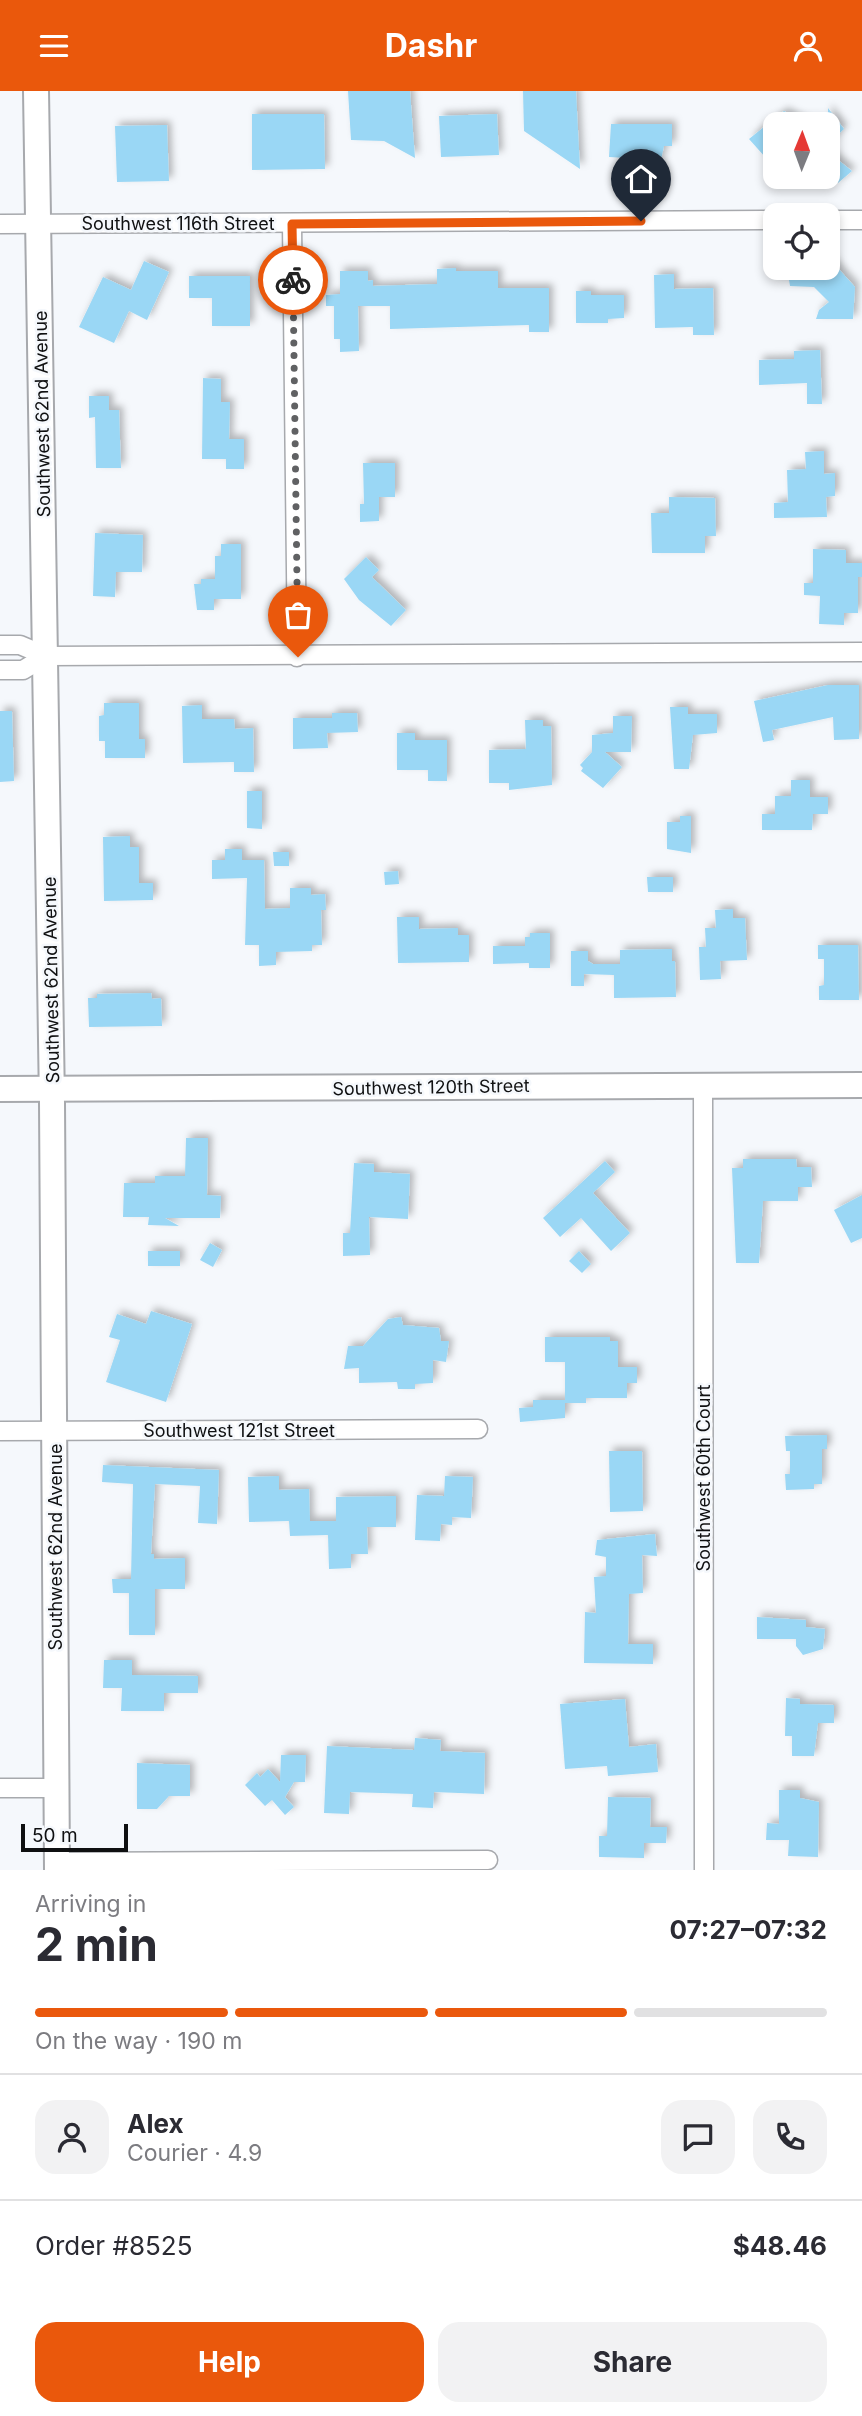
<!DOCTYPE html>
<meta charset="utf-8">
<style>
:root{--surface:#fff;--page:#f2f2f3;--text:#2b2b33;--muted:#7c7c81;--line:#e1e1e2;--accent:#ea580c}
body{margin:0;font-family:Inter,sans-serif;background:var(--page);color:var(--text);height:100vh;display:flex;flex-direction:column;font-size:26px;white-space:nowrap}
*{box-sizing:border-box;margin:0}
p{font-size:23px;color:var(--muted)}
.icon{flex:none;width:38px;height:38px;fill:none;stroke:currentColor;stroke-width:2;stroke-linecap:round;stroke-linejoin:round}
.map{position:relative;height:1779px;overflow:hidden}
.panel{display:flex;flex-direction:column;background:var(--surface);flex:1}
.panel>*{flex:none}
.needle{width:46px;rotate:1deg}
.fabs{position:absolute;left:763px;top:21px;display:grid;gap:14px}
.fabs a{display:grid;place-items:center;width:77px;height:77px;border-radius:14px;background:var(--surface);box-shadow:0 4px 10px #0003;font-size:35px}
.scale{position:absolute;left:21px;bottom:18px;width:107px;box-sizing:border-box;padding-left:7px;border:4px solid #0f1011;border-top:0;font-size:19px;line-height:24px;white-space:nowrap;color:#0f1011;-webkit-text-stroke:5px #f5f8fc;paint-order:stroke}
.pin{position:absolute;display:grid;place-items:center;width:60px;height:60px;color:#fff;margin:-72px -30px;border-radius:50% 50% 50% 0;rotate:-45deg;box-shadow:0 0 7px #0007}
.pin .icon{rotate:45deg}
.courier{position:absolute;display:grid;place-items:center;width:70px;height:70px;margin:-35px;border:5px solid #ea580c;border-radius:50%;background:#fff;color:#222;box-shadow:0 2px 9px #0007}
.headline em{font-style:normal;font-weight:700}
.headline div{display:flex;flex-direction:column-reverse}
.headline{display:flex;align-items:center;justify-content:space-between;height:119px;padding:0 35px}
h1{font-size:46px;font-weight:700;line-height:52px}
.bar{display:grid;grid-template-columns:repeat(4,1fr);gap:10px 7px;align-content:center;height:84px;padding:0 35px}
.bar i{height:9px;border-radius:5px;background:var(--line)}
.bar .selected{background:var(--accent)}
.bar p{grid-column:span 4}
.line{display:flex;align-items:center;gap:18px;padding:0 35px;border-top:2px solid var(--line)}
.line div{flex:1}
.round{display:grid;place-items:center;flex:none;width:74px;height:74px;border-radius:21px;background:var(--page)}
.cta{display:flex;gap:14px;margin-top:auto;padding:14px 35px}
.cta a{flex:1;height:80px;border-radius:21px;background:var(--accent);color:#fff;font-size:28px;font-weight:700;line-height:80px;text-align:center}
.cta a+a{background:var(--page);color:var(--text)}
header{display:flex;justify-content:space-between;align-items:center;height:91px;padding:0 35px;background:var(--accent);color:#fff;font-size:32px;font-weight:700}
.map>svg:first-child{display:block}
</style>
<header><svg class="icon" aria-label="menu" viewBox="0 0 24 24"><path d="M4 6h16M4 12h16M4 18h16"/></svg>Dashr<svg class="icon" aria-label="person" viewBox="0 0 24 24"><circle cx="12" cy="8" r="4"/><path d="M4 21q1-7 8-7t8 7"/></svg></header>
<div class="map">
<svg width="862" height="1779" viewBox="0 0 862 1779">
<defs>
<filter id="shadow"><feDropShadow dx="4" dy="-4" stdDeviation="3.5" flood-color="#0004"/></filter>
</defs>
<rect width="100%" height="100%" fill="#f5f8fc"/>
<g fill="#9ad7f5" filter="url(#shadow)">
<polygon points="348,0 410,0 415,67 384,50 351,49"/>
<polygon points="523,0 576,0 580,78 524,40"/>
<polygon points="828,17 844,38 828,53"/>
<polygon points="784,20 808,33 775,33 775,77 749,48"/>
<polygon points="252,23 324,23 325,78 252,79"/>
<polygon points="497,23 499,64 441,66 439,25"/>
<polygon points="611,33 672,33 672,55 664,55 661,69 609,66"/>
<polygon points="167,34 169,90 117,91 115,35"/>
<polygon points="828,61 852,80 838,92 828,83"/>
<polygon points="828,166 855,196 853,228 816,228 819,219 829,211 814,196 790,195 789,189 777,189 775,177 828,177"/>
<polygon points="144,170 169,181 147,229 129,220 114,252 79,236 103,186 131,199"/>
<polygon points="456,177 456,180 498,180 498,197 549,197 549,241 529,241 529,234 390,238 390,215 358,215 359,260 340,261 340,248 334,248 334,215 326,215 326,204 340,203 340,180 368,180 368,190 373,189 373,195 437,193 437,178"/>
<polygon points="674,183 674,198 713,197 714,244 693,244 693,236 655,237 654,184"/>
<polygon points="189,185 250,185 250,235 212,235 212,207 189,207"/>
<polygon points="576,200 591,200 591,204 624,204 624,227 608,228 608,232 576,232"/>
<polygon points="820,259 822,313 807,313 807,292 759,294 759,269 794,268 794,260"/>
<polygon points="203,287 221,288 221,311 230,311 229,348 244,348 244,378 226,378 226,368 202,368"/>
<polygon points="89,305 109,305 109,319 119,319 121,377 96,377 95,326 89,327"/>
<polygon points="824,360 824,383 835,382 835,405 826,406 827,426 774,427 774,412 788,411 787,379 806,378 805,361"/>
<polygon points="363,372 395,372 395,406 379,406 379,430 360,431 360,413 364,413"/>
<polygon points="669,406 715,407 716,445 705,445 705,462 652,462 651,422 669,422"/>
<polygon points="95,442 143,444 142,481 116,481 115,506 93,505"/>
<polygon points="221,453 241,453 241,508 214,508 214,519 197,519 194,493 201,493 201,488 215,488 215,465 221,465"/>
<polygon points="813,458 846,459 846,472 862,472 862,486 858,486 858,522 844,522 844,534 819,533 820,505 804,504 804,492 813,492"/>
<polygon points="366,466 379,479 372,486 406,519 391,535 359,509 344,488"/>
<polygon points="828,594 859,594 859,648 834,649 833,626 772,639 774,649 763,651 754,610"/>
<polygon points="104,612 139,612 139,648 145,648 145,667 105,667 105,650 99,650 99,625 104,624"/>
<polygon points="202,614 202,628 234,628 235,638 253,637 254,681 234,681 234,671 183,672 182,615"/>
<polygon points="670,616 688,616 688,623 717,623 717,642 693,644 689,678 674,678"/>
<polygon points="0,620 12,620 14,690 0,691"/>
<polygon points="332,622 357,622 358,641 327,642 328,657 293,658 293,627 332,627"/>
<polygon points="613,625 632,625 631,661 605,661 622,676 603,697 581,680 583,677 580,674 592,661 592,644 613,642"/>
<polygon points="525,629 543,629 543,635 551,635 552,694 509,699 509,692 489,692 489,659 526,658"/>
<polygon points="397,642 415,642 415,649 447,649 447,690 428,690 428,679 397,679"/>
<polygon points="791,689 810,689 810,706 828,706 828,723 813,723 812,739 762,739 762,723 775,723 775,705 791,705"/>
<polygon points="247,700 262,700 262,738 247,737"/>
<polygon points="680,725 691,725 691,762 667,758 667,731 680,731"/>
<polygon points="130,745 130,756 139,756 139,792 153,792 153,809 104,810 103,746"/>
<polygon points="225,758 242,758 242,769 264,769 265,818 290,817 290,797 311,797 311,804 325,803 326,819 321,819 322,854 312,854 312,860 276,861 276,874 259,875 259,854 245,854 247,787 212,788 212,769 225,769"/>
<polygon points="273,761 289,761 289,775 274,775"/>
<polygon points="398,780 399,793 385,794 384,781"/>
<polygon points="647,786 673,786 673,801 648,801"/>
<polygon points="733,818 733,827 745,827 747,869 720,870 721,888 700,889 699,856 706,856 705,837 716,837 715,819"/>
<polygon points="397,826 419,826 419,838 458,837 458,844 469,844 469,871 398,872"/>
<polygon points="530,842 550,842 550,877 529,877 529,872 493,873 493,855 525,855 525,846 530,846"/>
<polygon points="818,854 858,854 859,909 819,909 819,895 824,894 824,868 818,868"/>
<polygon points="672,858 672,870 675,870 676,906 614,907 614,884 584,883 584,895 571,895 571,860 588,860 588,870 593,873 620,873 620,859"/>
<polygon points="151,902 152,908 161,907 162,935 89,936 88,907 97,907 97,903"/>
<polygon points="186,1047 208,1047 207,1104 221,1105 220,1127 165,1127 179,1135 148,1134 149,1126 123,1126 124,1092 155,1092 155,1085 185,1085"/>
<polygon points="743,1068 796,1068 797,1076 811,1076 812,1096 798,1096 798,1110 763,1110 759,1172 736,1172 732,1077 743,1077"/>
<polygon points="605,1070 615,1081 593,1102 630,1142 611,1160 581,1127 560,1146 543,1127"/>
<polygon points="354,1072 374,1073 374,1081 410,1083 408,1128 369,1126 370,1164 343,1165 343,1142 350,1142"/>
<polygon points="862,1104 862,1147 851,1152 834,1119"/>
<polygon points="210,1152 222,1159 213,1176 200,1169"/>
<rect x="148" y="1160" width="32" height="15"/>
<polygon points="579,1160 591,1173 582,1182 569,1170"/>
<polygon points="151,1220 192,1233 166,1311 106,1291 120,1249 109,1246 117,1223 146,1233"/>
<polygon points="401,1226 403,1234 439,1237 441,1250 449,1250 446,1271 433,1269 433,1292 415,1293 415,1298 398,1298 397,1291 359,1292 359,1277 344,1278 348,1255 363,1255 388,1228"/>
<polygon points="545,1246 610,1246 610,1250 618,1250 618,1276 637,1276 637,1292 627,1292 627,1307 586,1307 586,1312 565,1312 565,1271 545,1271"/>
<polygon points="533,1309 565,1309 565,1327 520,1331 519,1317 533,1316"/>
<polygon points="827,1344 827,1358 822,1358 822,1393 814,1393 814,1398 786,1399 785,1383 790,1383 790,1360 786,1360 785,1345"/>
<polygon points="609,1360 642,1360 643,1420 610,1421"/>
<polygon points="103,1374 219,1379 217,1433 198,1432 200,1395 155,1393 151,1463 154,1463 154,1468 185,1467 185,1498 155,1498 155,1544 129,1544 129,1502 113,1502 112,1488 131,1488 133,1393 102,1391"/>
<polygon points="279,1385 279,1399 309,1398 310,1430 336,1430 336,1406 396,1405 396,1436 367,1436 368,1463 351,1463 351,1477 329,1478 328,1444 290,1445 289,1430 249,1431 248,1386"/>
<polygon points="445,1385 473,1386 471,1427 452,1426 452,1434 441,1433 440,1450 415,1449 417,1404 444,1405"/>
<polygon points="655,1443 657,1465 642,1464 643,1502 629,1503 628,1553 653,1553 653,1573 584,1572 585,1521 596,1522 594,1486 606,1485 606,1466 595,1464 597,1449"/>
<polygon points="757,1526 806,1529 806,1536 825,1538 823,1558 803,1564 796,1555 796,1548 757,1548"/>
<polygon points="104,1569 132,1569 132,1584 198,1585 198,1602 164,1602 164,1620 121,1620 122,1597 103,1597"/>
<polygon points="786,1607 800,1608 800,1613 834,1614 834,1632 818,1632 814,1665 792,1665 792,1645 785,1645"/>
<polygon points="625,1608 629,1656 656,1653 658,1681 608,1685 607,1675 565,1678 560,1613"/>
<polygon points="415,1647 441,1649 440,1660 485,1662 484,1703 434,1701 433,1717 412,1716 413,1703 350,1701 349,1723 324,1722 327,1655 414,1659"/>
<polygon points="281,1664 306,1664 305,1691 294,1691 285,1706 294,1716 285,1724 272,1709 265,1715 245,1694 257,1682 260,1686 268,1678 280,1691"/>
<polygon points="137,1672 190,1674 190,1705 169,1705 157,1718 137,1718"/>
<polygon points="779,1699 800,1699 800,1707 819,1711 818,1766 788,1765 789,1749 766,1749 767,1732 779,1733"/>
<polygon points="608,1706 651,1707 650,1736 667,1736 666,1752 644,1752 644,1767 599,1766 599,1745 607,1745"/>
</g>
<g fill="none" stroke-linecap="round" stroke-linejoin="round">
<defs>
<g id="street">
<polyline points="828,129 862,129"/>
<polyline points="0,133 775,129"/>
<polyline points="292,133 297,566"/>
<polyline points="0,554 20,554 46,565 862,561"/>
<polyline points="0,579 23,579 46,565"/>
<polyline points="703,994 704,1779"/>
<polyline points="0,1340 478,1338"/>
<polyline points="0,1697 56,1697"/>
<polyline points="57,1771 488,1769"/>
</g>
<g id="secondary">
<polyline points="36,0 52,1012 57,1779"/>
<polyline points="0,998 862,994"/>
</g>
</defs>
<use href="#street" stroke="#a7a9ad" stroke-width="21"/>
<use href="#secondary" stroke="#a7a9ad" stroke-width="28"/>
<use href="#street" stroke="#fff" stroke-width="18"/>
<use href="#secondary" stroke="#fff" stroke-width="24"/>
</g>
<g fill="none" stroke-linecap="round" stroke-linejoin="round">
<polyline stroke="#606163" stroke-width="7" stroke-dasharray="0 12.6" points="293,189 298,566"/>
<polyline stroke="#ea580c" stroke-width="9" points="293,189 292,133 641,130"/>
</g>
<g text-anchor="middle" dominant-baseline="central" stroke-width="5" stroke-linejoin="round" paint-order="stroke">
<g font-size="18" fill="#0f1011" stroke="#f5f8fc">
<text x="178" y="132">Southwest 116th Street</text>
<text transform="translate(42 323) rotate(-91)">Southwest 62nd Avenue</text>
<text transform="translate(51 889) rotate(-91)">Southwest 62nd Avenue</text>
<text transform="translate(431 996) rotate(-1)">Southwest 120th Street</text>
<text x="239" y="1339">Southwest 121st Street</text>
<text transform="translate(703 1387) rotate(-90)">Southwest 60th Court</text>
<text transform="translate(55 1456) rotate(-90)">Southwest 62nd Avenue</text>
</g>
</g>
</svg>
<div class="fabs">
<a><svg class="needle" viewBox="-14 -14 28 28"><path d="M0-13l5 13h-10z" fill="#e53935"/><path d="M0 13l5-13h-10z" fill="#7c7c81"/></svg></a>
<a><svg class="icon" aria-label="locate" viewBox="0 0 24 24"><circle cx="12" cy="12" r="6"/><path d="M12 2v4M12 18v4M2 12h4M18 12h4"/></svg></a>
</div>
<div class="scale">50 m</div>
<div class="pin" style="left:298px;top:566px;background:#ea580c"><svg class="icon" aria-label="bag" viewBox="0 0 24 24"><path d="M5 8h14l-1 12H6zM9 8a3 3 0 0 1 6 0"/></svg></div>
<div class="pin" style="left:641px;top:130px;background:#1f2937"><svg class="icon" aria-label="home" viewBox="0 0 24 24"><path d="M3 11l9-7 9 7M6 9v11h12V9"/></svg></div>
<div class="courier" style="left:293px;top:189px"><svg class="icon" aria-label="bike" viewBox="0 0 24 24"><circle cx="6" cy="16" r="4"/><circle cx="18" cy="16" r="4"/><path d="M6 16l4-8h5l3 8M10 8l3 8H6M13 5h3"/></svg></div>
</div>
<section class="panel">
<div class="headline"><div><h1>2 min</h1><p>Arriving in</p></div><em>07:27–07:32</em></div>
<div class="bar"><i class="selected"></i><i class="selected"></i><i class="selected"></i><i></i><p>On the way · 190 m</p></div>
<div class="line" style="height:126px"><a class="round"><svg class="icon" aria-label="person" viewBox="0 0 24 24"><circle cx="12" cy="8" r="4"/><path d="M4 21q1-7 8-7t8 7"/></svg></a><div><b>Alex</b><p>Courier · 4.9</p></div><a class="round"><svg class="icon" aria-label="chat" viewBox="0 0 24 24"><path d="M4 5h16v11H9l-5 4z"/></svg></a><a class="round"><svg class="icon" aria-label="phone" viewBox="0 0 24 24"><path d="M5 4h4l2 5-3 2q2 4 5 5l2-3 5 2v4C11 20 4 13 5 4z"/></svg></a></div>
<div class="line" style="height:91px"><div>Order #8525</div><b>$48.46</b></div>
<div class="cta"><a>Help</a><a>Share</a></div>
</section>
